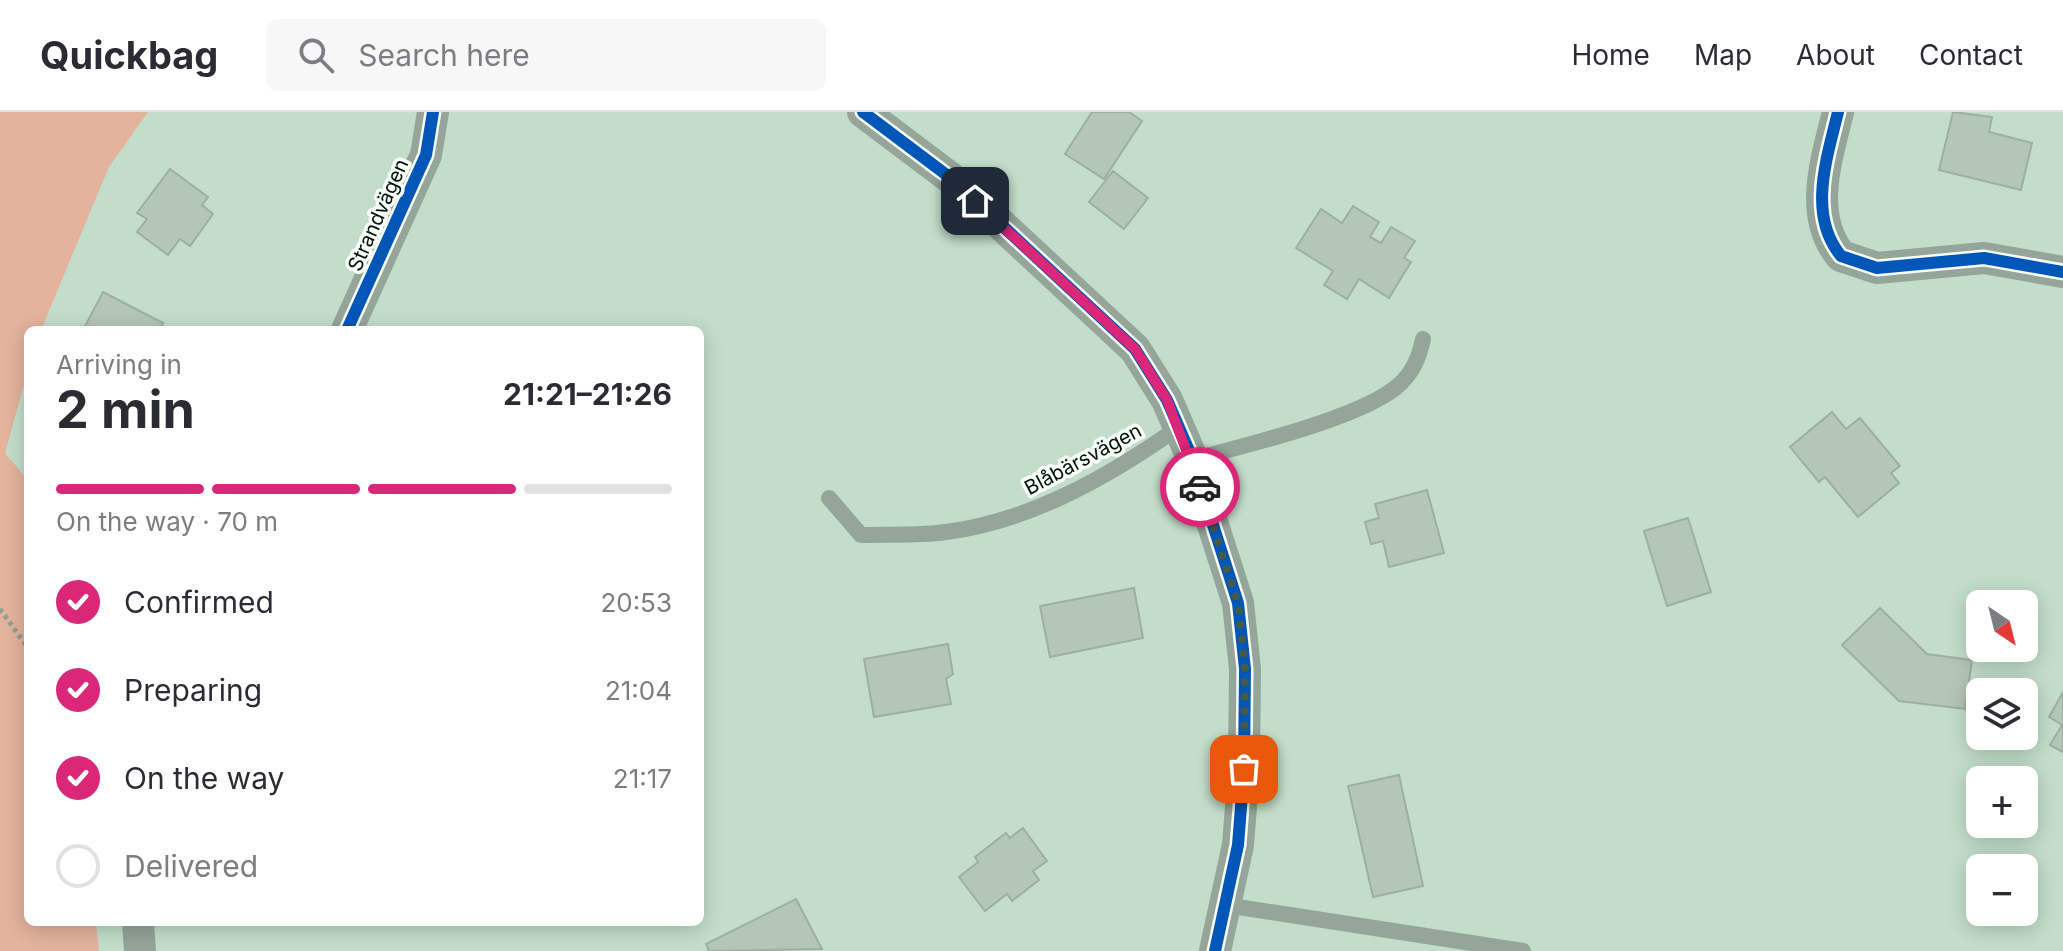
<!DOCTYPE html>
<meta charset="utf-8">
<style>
:root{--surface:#fff;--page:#f7f7f7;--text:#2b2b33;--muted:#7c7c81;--line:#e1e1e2;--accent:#db2777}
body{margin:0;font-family:Inter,sans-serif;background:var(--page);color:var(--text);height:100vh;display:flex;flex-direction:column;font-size:30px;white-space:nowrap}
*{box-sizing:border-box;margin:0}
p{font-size:26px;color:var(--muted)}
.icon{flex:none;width:44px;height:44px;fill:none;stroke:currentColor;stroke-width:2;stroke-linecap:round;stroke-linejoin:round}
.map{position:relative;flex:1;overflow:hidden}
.panel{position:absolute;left:24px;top:214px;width:680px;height:600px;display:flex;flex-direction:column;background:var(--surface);border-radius:12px;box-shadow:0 4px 20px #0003}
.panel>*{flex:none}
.needle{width:52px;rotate:145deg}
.fabs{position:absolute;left:1966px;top:478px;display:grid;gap:16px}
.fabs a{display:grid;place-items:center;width:72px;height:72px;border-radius:12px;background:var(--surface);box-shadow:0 4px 20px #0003;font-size:40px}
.pin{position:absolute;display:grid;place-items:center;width:68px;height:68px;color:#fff;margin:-34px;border-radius:16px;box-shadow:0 4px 12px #0006}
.courier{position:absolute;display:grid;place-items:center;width:80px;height:80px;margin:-40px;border:6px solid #db2777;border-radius:50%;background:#fff;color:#222;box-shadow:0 2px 10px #0007}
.summary em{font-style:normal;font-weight:700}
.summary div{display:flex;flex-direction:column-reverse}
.summary{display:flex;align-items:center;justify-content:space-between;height:136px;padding:0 32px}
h1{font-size:52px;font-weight:700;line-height:60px}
.bar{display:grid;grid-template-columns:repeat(4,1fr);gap:12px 8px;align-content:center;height:96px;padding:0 32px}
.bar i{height:10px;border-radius:6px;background:var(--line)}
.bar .active{background:var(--accent)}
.bar p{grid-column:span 4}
ol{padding:0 32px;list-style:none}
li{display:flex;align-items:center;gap:24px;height:88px}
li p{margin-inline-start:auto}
li .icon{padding:8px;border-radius:50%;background:var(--accent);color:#fff;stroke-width:4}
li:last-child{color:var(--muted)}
li i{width:44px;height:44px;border:4px solid var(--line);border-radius:50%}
header{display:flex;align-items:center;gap:48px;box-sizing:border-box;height:112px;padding:0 40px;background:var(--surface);border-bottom:2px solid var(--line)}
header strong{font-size:38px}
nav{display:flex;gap:44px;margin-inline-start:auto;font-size:28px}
.search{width:560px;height:72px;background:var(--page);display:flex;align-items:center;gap:20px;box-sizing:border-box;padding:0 28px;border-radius:12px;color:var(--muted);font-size:30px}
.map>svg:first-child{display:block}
</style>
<header>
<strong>Quickbag</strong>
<div class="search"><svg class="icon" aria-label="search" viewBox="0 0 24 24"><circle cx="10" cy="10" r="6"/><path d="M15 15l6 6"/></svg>Search here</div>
<nav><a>Home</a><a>Map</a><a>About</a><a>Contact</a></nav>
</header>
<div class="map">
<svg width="2063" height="839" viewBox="0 0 2063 839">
<rect width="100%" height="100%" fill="#c2deca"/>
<polygon fill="#e3b39c" points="0,0 148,0 109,55 41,218 28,218 28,258 5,341 28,368 28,810 96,810 99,839 0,839"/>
<g fill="#b4c6b5" stroke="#9eb09d" stroke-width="2">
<polygon points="1092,0 1129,0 1142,9 1104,67 1065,42"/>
<polygon points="1953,0 1992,5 1989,20 2032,31 2021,78 1939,58"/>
<polygon points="170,57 208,85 202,93 213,102 190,134 180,127 168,143 137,120 147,107 137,101"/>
<polygon points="1113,59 1148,86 1124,117 1089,90"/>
<polygon points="1353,94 1379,110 1370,125 1381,131 1391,115 1415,129 1404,146 1411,150 1389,186 1359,167 1347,187 1324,173 1333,159 1296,136 1321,97 1342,111"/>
<polygon points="103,180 163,211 160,218 83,218"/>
<polygon points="1832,300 1846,317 1860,306 1900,354 1891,361 1899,371 1858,405 1825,365 1819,370 1790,335"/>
<polygon points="1427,378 1444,441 1389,455 1383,429 1371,432 1365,410 1379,406 1375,392"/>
<polygon points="1688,406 1711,480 1667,494 1644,419"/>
<polygon points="1134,476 1143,526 1050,545 1040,494"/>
<polygon points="1880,496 1927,542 1972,548 1965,597 1899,589 1842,533"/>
<polygon points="948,532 953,562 946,567 951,592 874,605 864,547"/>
<polygon points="2063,580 2063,640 2050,633 2062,613 2049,605"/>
<polygon points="1399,663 1423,774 1373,785 1348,674"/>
<polygon points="1023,716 1047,749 1033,759 1039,768 1012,789 1007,782 985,799 959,765 978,750 975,745 1006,721 1010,726"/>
<polygon points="796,787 822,837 709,839 706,832"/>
</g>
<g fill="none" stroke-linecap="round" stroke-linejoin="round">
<polyline stroke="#8f9f94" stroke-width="5" stroke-dasharray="4 4" stroke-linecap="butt" points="0,497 28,536"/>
<g stroke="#95a59a" stroke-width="16">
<path d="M 1191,348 C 1242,334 1367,305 1401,271 C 1414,258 1419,245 1423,227"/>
<path d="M 829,386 L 861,423 C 889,422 918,424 946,420 C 1031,409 1110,364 1179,315"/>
<polyline points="1225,793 1523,839"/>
</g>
<g stroke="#95a59a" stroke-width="32">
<polyline points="863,0 952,67 1135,237 1167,288 1190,341 1238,491 1245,557 1244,657 1238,733 1215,839"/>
<path d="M 1838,0 C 1827,46 1807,103 1841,144 L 1877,156 L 1984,146 L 2063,160"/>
<polyline points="347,218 426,43 433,0"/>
<polyline points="138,810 140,839"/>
</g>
<defs>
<g id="cycleway">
<polyline points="863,0 952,67 1135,237 1167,288 1190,341 1238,491 1245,557 1244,657 1238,733 1215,839"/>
<path d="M 1838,0 C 1827,46 1807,103 1841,144 L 1877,156 L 1984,146 L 2063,160"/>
<polyline points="347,218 426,43 433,0"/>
</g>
</defs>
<use href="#cycleway" stroke="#f9fefa" stroke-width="17"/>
<use href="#cycleway" stroke="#0057b8" stroke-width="12"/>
</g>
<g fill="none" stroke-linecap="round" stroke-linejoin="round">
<polyline stroke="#455a4b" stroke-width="8" stroke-dasharray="0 14.4" points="1200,375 1238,491 1245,557 1244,657"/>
<polyline stroke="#db2777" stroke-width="10" points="975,89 1135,237 1167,288 1200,375"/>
</g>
<g text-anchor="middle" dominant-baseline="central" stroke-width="7" stroke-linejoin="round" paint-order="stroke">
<g font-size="20" fill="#011307" stroke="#f9fefa">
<text transform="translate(378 103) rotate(-66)">Strandvägen</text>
<text transform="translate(1083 347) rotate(-28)">Blåbärsvägen</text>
</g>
</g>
</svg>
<div class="fabs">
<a><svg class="needle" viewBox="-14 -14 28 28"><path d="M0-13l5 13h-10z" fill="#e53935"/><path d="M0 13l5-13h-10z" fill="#7c7c81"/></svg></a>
<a><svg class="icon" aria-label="layers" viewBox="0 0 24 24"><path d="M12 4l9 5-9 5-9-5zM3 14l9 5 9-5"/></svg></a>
<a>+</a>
<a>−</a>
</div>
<div class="pin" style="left:1244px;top:657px;background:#ea580c"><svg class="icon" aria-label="bag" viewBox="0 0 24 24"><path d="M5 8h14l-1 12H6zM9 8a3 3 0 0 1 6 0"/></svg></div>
<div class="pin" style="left:975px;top:89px;background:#1f2937"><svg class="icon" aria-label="home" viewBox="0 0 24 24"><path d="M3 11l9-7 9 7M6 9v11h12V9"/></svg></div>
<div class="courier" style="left:1200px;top:375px"><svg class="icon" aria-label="car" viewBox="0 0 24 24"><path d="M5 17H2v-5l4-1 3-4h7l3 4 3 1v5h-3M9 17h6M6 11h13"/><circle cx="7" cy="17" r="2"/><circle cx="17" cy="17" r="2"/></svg></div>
<section class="panel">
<div class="summary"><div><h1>2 min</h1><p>Arriving in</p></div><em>21:21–21:26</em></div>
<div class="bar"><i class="active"></i><i class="active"></i><i class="active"></i><i></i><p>On the way · 70 m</p></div>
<ol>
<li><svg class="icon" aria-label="check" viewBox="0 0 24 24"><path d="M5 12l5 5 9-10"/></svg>Confirmed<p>20:53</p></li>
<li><svg class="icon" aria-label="check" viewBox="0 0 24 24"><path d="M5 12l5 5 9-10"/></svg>Preparing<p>21:04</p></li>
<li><svg class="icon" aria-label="check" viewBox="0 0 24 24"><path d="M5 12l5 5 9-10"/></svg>On the way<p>21:17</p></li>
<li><i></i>Delivered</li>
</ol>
</section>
</div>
